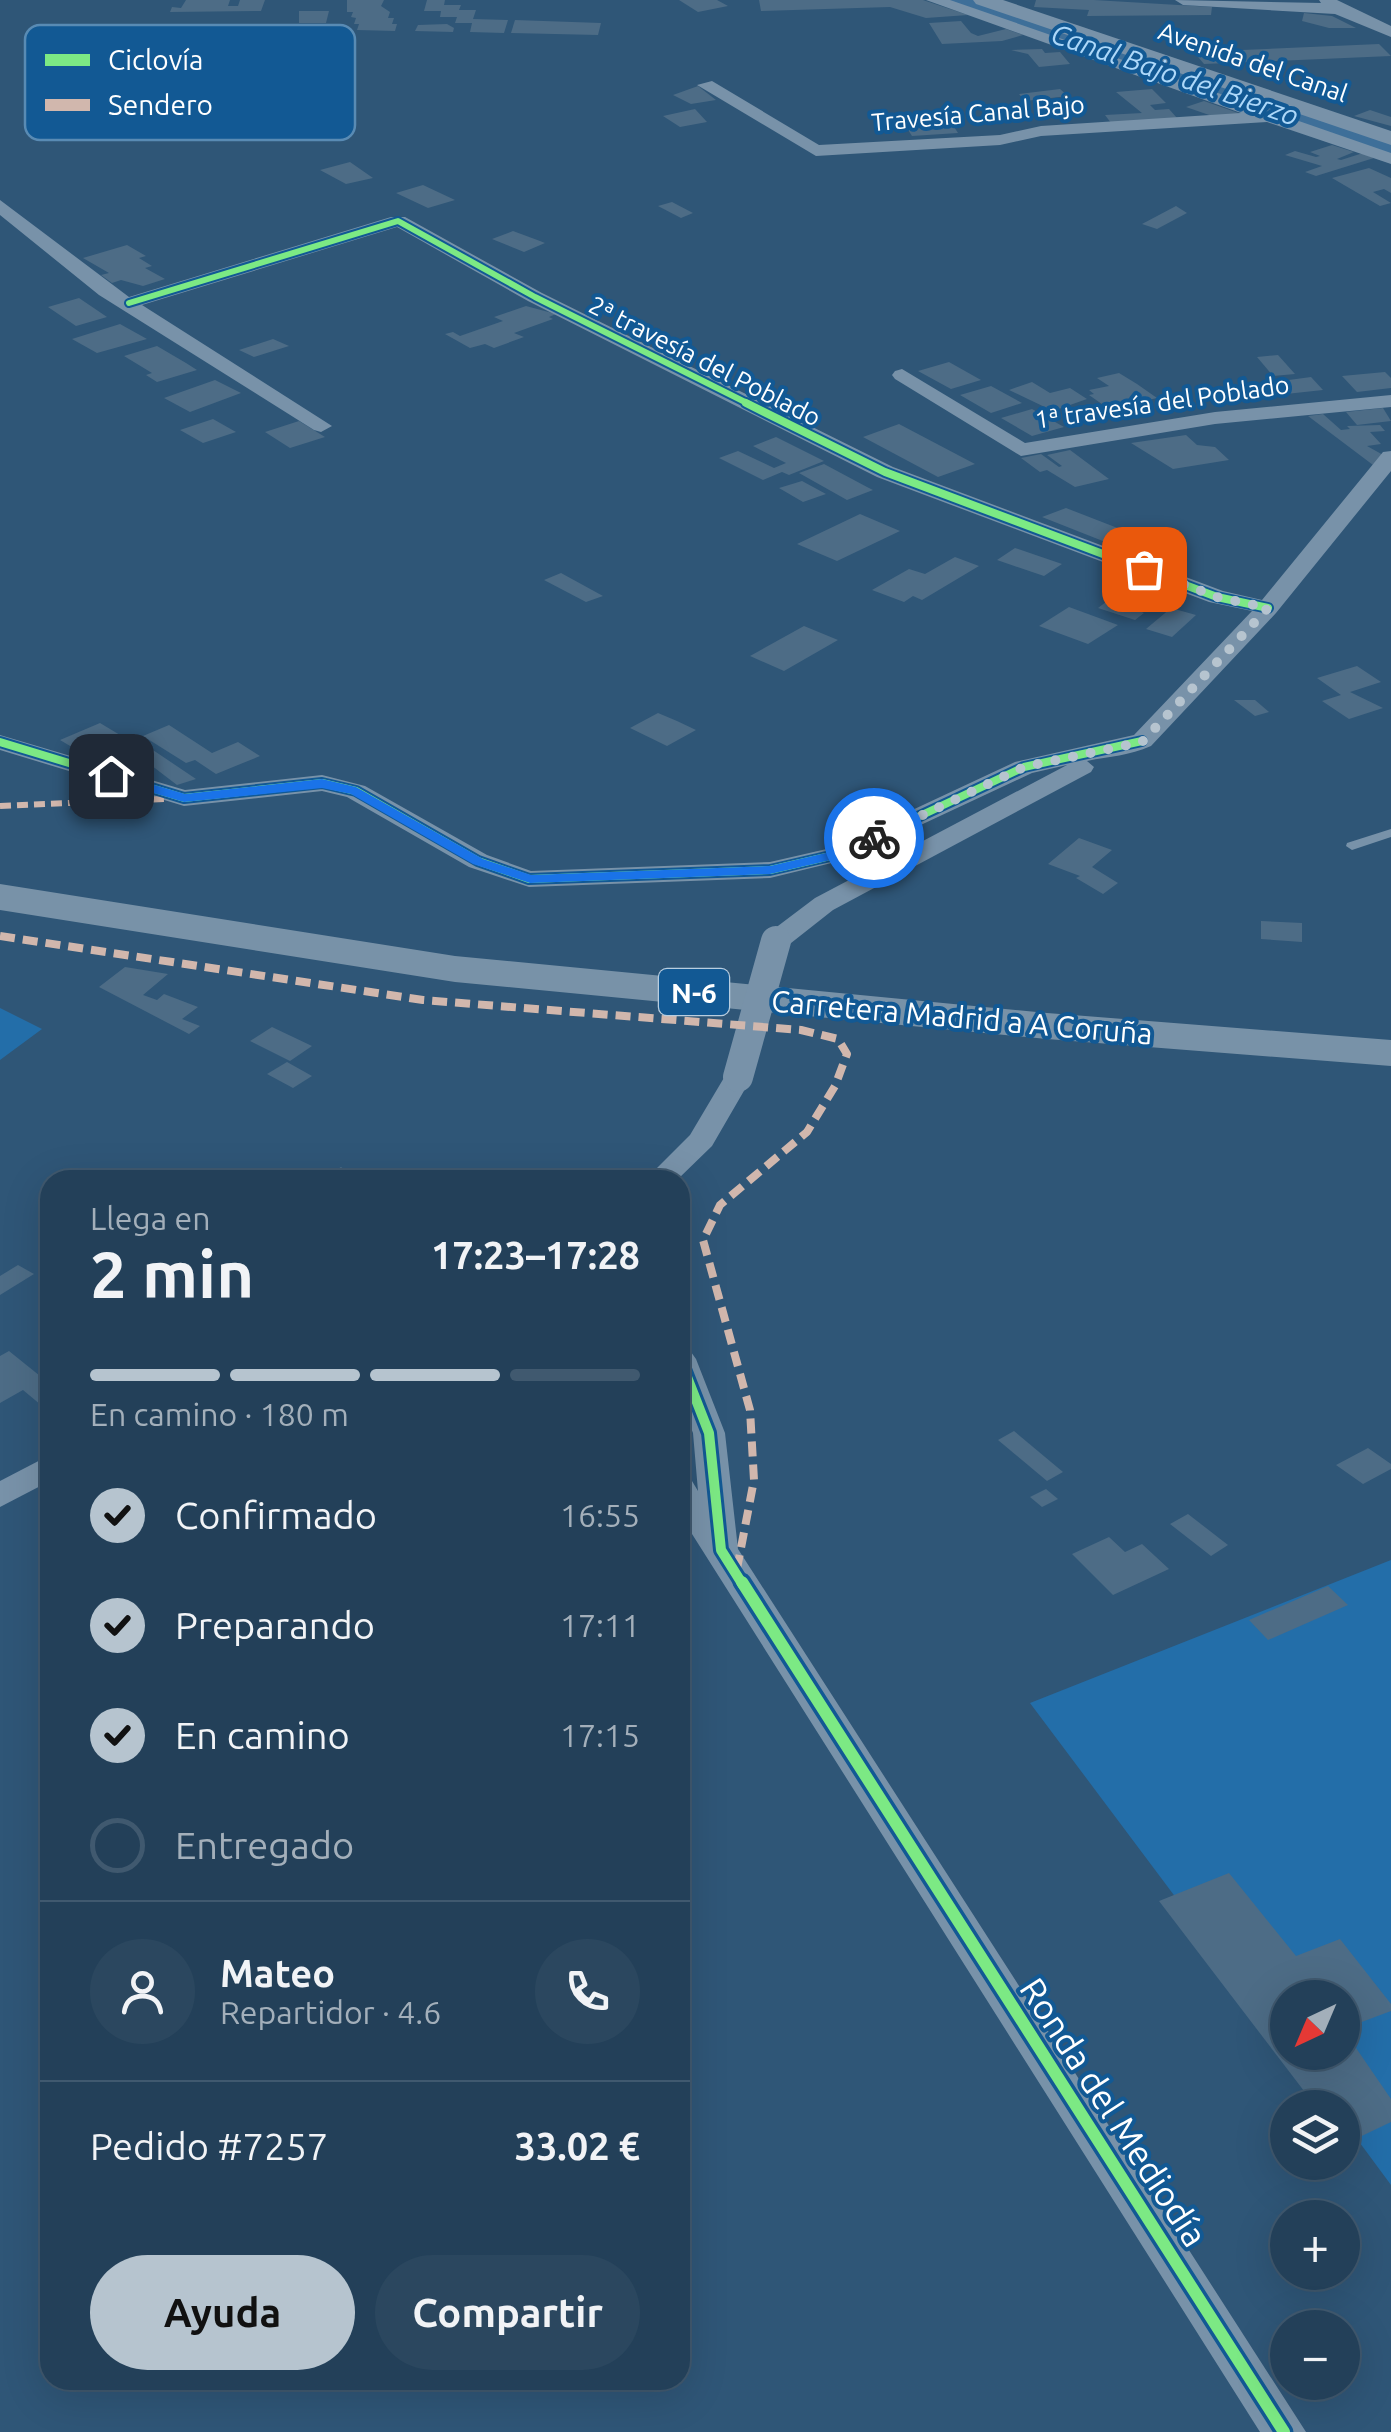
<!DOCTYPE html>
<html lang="es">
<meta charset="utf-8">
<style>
:root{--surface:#234059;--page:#2b475f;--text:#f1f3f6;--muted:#a3afba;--line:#40596f;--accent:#b6c4cf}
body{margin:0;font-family:Ubuntu,sans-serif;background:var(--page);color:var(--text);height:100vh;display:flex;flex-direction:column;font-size:38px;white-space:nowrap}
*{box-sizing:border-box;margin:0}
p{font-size:32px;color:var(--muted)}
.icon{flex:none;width:55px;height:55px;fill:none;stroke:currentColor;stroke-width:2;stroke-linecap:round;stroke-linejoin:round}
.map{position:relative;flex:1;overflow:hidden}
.drawer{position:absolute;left:40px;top:1170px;width:650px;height:1220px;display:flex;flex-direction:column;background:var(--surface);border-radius:30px;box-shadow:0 10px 40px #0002,0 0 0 2px var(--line)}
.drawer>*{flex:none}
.needle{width:65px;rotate:224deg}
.buttons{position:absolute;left:1270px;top:1980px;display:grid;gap:20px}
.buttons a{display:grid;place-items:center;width:90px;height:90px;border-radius:50%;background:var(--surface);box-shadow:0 10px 40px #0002,0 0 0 2px var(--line);font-size:50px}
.pin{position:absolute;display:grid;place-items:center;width:85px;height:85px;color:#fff;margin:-42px;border-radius:20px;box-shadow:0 5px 15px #0006}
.courier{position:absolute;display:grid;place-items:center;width:100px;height:100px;margin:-50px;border:8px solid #1a73e8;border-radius:50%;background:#fff;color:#222;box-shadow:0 2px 12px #0007}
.head em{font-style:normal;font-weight:700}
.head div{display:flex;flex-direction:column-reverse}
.head{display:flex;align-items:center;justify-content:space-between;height:170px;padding:0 50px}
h1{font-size:65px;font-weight:700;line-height:75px}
.bar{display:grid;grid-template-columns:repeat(4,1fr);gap:15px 10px;align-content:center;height:120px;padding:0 50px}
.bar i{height:12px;border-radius:8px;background:var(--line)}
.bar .selected{background:var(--accent)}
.bar p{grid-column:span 4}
.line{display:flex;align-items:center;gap:25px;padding:0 50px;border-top:2px solid var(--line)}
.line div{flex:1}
.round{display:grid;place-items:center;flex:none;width:105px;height:105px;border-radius:52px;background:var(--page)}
ol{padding:0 50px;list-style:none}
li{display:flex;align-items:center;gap:30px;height:110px}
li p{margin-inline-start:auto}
li .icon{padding:10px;border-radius:50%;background:var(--accent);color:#111;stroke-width:4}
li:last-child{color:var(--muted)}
li i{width:55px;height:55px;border:5px solid var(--line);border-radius:50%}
.primary-button{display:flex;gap:20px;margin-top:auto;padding:20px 50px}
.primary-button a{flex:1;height:115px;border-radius:60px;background:var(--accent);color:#111;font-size:40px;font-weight:700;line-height:115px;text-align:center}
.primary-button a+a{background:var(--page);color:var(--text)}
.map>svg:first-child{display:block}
</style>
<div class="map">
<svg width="1391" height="2432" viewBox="0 0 1391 2432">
<rect width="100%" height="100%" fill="#2f5677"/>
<g fill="#236ea9">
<polygon points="0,1008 42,1029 0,1060"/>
<polygon points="1391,1560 1391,2185 1343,2120 1342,1998 1288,1998 1287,2046 1030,1703"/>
</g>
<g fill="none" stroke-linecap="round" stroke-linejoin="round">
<polygon fill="#3e6f99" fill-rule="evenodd" points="948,0 980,0 1391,141 1391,156 951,5"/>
</g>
<g fill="#4d6c86" fill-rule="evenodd">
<polygon points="186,0 230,0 228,6 238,6 240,0 265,0 261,11 170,12 172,7 181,8"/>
<polygon points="347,0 384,0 381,6 390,12 388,18 394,18 392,24 397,24 395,31 357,30 359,24 354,24 356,18 351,17 353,12 347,12"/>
<polygon points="427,0 445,0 444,5 461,5 459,10 476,10 473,19 508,20 504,33 470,32 472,23 455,23 457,17 440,17 441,11 424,11"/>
<polygon points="679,0 717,0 728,6 698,12"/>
<polygon points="759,0 923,0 968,15 926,18 890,7 761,11"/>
<polygon points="1036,0 1094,0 1212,7 1211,15 1087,16 1089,10 1034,7"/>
<polygon points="299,11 329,11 326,23 299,23"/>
<polygon points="1304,13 1332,16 1356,28 1329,28 1302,21"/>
<polygon points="515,20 601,23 598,35 511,33"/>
<polygon points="961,21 971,33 978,36 1006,29 1023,35 1002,41 942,44 929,23"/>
<polygon points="447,24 454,28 453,32 415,31 418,25"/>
<polygon points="1379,44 1391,56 1204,64 1194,52"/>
<polygon points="1042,49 1045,53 1060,52 1070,64 1039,67 1028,54 1011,50"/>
<polygon points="698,86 716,100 691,104 673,95"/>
<polygon points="1060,89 1068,96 1025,101 1019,94"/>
<polygon points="1152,89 1166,103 1150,105 1155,110 1169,109 1177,118 1111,123 1105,115 1142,113 1116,92"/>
<polygon points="1204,101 1244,115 1212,116 1186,107"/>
<polygon points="695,109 707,122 680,127 663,116"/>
<polygon points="1370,110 1391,117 1391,126 1354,116"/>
<polygon points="951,122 958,133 912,136 905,125"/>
<polygon points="1332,145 1354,152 1337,159 1341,160 1363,153 1374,158 1316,176 1305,172 1322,166 1285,155 1295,151 1316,157 1320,156 1310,152"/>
<polygon points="350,162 373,178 346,184 320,170"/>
<polygon points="1369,168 1391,178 1391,193 1384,189 1373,192 1391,203 1380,206 1332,178"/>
<polygon points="423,185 455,200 428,208 396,193"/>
<polygon points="672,202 693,213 681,218 658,206"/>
<polygon points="1176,206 1187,213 1157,229 1142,224"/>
<polygon points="513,231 540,241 545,243 524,252 492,239"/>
<polygon points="127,245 146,256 139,258 152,266 145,268 165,279 143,286 121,280 112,283 101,275 109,273 83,258"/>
<polygon points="79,298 107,317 76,326 48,307"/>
<polygon points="526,306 556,314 549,317 553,319 514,333 524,337 494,348 485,344 470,348 445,334 453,332 460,336 503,321 494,317"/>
<polygon points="120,324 147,339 97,353 72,339"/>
<polygon points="273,339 289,346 254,357 239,350"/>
<polygon points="157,346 186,363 197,370 157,382 146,375 152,373 124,356"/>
<polygon points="1278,355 1295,374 1273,376 1257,357"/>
<polygon points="949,362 981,380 951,389 918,371"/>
<polygon points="1385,372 1391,378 1391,388 1357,392 1342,376"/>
<polygon points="1119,373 1137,384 1157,398 1109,409 1089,395 1094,394 1089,390 1109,386 1097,378"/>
<polygon points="1311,377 1323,390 1286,394 1274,382"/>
<polygon points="215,380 241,393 190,412 164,398"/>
<polygon points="1032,382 1050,393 1070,388 1087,399 1053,411 1009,390"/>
<polygon points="991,386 1022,403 991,413 960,395"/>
<polygon points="1383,408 1391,421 1357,425 1346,412"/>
<polygon points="1032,409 1064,427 1032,436 1001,418"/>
<polygon points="1323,414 1341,430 1350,429 1347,426 1380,425 1385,431 1370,432 1381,444 1367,446 1385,456 1377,468 1308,416"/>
<polygon points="213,419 236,432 203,443 180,430"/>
<polygon points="299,421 325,437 290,448 265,432"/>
<polygon points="899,424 975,464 938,477 863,437"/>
<polygon points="1186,435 1197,445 1215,447 1229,460 1173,469 1131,443"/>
<polygon points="776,437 824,461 789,475 782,472 763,480 719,458 738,451 774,468 786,463 753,446"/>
<polygon points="1070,450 1109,479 1075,487 1047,470 1040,472 1021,458 1041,454 1059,467 1062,466 1047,455"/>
<polygon points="824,464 867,487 873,490 847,500 799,473"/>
<polygon points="802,481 826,494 803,502 779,488"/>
<polygon points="1066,508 1133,534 1148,527 1164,533 1123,549 1042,517"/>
<polygon points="860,514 900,531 837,561 797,544"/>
<polygon points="1015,548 1062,564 1044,576 997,560"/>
<polygon points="955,557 979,566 922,600 913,596 904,602 872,590 909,569 925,574"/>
<polygon points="561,573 603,596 586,602 544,580"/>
<polygon points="1135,580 1163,589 1137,610 1144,613 1135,620 1098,608"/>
<polygon points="1069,607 1118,625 1088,644 1039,626"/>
<polygon points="1171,608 1196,615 1172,637 1146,629"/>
<polygon points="804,626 838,640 784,671 750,656"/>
<polygon points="1357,666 1381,682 1350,692 1383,708 1349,719 1322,701 1341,695 1317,678"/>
<polygon points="1234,700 1255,700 1269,712 1255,716"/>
<polygon points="658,713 677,721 696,730 667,746 630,728"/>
<polygon points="100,723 125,738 135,734 152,744 147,746 196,779 177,785 143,759 126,767 95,753 87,756 60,740"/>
<polygon points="169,725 212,753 238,742 260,756 216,774 195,760 186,763 143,736"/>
<polygon points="1079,838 1112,850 1092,867 1118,883 1103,894 1076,878 1080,876 1048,864"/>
<polygon points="1261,921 1302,923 1302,942 1261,939"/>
<polygon points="125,967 168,974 143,995 157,1000 164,994 198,1007 182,1019 200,1026 189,1034 99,987"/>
<polygon points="272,1027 312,1046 290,1061 250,1041"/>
<polygon points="287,1062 312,1076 293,1088 267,1074"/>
<polygon points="341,1167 359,1180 319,1180"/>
<polygon points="18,1265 34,1274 0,1295 0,1276"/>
<polygon points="9,1351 50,1384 50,1400 41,1405 23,1390 0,1403 0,1356"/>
<polygon points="1014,1431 1063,1472 1047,1481 998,1440"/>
<polygon points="1368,1448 1391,1464 1391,1469 1363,1484 1336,1465"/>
<polygon points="1046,1489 1058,1499 1042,1507 1030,1497"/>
<polygon points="1188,1514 1228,1545 1211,1556 1170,1524"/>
<polygon points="1109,1537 1125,1552 1142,1544 1169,1569 1113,1595 1072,1554"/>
<polygon points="1328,1586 1348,1605 1268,1640 1249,1620"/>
<path d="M 1229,1873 L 1296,1956 L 1340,1939 L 1391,2004 L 1391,2011 L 1343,2029 L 1391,2099 L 1391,2122 L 1345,2144 L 1342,2108 L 1317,2108 L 1159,1901 ZM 1288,1998 L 1342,1998 L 1342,2052 L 1288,2052 Z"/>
</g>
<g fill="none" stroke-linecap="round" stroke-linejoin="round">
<polygon fill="#7892a9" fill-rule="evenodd" points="1391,829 1391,837 1352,850 1346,846 1347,843"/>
<g fill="#7892a9" fill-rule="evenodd">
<polygon points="926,0 950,0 1391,153 1391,164 1267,122 1041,136 1000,145 816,156 697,85 712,81 819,145 1000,135 1041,126 1241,113"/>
<polygon points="1175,0 1321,3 1319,0 1337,0 1391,26 1391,37 1335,14 1183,5"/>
<path d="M 0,200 L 129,297 L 391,217 L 405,217 L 542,293 L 893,467 L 1223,591 L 1262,600 L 1383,452 L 1391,451 L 1391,471 L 1276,613 L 1151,746 C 1129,756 1110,756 1087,761 L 1094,767 L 1091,772 L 833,910 L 786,947 L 776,949 L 763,941 L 766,935 L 815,898 L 1067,765 L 1032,773 L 848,859 L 770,878 L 529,887 L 469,867 L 347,797 L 322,791 L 184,806 L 0,750 L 0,735 L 185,790 L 322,775 L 365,786 L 487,855 L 531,871 L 770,862 L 831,848 L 1015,762 L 1134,735 L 1252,611 L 1209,602 L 877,477 L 528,301 L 397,227 L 142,305 L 332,426 L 321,432 L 314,430 L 99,295 L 0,215 Z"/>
<polygon points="902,369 1025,443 1215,412 1391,395 1391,407 1215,424 1021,456 895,379 892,375 895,371"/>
<polygon points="738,1068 748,1071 752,1077 712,1146 677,1180 645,1180 690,1135 728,1071"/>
<polygon points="680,1349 691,1352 696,1359 725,1433 738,1549 1306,2432 1260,2432 680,1515 680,1478 692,1481 698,1491 693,1433 680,1400"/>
<polygon points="50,1455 50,1481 0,1507 0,1481"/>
</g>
<polygon fill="#7892a9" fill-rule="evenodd" points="973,0 1003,0 1391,131 1391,145 976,4"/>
<polygon fill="#7892a8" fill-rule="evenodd" points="0,884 455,956 1047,1013 1391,1040 1391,1066 1047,1039 455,982 0,910"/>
<polyline stroke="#7892a9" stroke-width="30" points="738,1077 776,941"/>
<polyline stroke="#d1b7ad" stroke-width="6" stroke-dasharray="11 6" stroke-linecap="butt" points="0,806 164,799"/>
<polyline stroke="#d1b7ad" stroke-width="8" stroke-dasharray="15 8" stroke-linecap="butt" points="0,936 423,1000 801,1030 838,1039 847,1054 835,1086 807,1132 720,1205 703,1240 750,1410 754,1480 736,1574"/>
<defs>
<polyline id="cycleway-far3" points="129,303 398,221 535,297 751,405"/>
<g id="cycleway-far2">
<polyline points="746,403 885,472 1217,597 1268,608"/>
<polyline points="0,742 184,798 322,783 356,791 478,861 529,879 770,870 839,854 1024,767 1142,741"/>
</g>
<polyline id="cycleway-far1" points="680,1359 709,1433 721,1550 743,1585"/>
<polyline id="cycleway" points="742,1582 1284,2432"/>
</defs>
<use href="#cycleway-far3" stroke="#125994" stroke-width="10"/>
<use href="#cycleway-far2" stroke="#125994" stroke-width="12"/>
<use href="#cycleway-far1" stroke="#125994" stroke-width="16"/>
<use href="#cycleway" stroke="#125994" stroke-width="19"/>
<use href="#cycleway-far3" stroke="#7ce984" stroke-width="6"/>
<use href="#cycleway-far2" stroke="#7ce984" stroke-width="8"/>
<use href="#cycleway-far1" stroke="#7ce984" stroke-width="10"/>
<use href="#cycleway" stroke="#7ce984" stroke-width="12"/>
</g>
<polygon fill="#1a73e8" points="111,772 185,794 322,779 356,787 483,859 531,875 770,866 834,851 869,835 881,838 844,857 770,874 530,883 473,864 351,794 322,788 184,802 106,779 104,776"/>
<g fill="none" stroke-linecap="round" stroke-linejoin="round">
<polyline stroke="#b6c4cf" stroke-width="10" stroke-dasharray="0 18" points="874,838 1024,767 1142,742 1268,608 1217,597 1144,569"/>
</g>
<g text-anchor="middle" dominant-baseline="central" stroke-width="8" stroke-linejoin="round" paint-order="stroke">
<g font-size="25" fill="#fff" stroke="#125994">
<text transform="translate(1253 62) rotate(19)">Avenida del Canal</text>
<text transform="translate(978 113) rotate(-5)">Travesía Canal Bajo</text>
<text transform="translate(705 361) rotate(27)">2ª travesía del Poblado</text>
<text transform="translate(1162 402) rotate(-8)">1ª travesía del Poblado</text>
</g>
<g font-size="28" font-style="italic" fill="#add8f9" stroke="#125994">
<text transform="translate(1175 74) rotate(19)">Canal Bajo del Bierzo</text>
</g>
<rect fill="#125994" stroke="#b8cddf" stroke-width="2.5" x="659" y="969" width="70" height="46" rx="8"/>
<g font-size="28" font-weight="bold" fill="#fff">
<text x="694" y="992">N-6</text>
</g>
<g font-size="30" fill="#fff" stroke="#125994">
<text transform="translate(962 1017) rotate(5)">Carretera Madrid a A Coruña</text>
</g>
<g font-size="35" fill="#fff" stroke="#125994">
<text transform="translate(1114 2112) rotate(57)">Ronda del Mediodía</text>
</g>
</g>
<rect x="25" y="25" width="330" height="115" rx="15" fill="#125994" stroke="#598bb4" stroke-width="2.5"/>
<rect x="45" y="54" width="45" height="12" fill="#7ce984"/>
<rect x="45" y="99" width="45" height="12" fill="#d1b7ad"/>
<g font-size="28" fill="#fff">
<text x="108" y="70">Ciclovía</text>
<text x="108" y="115">Sendero</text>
</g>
</svg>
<div class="buttons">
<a><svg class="needle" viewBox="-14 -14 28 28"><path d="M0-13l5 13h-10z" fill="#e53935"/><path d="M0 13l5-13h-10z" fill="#a3afba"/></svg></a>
<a><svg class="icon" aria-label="layers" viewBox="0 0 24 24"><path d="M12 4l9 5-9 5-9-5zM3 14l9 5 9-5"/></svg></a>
<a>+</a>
<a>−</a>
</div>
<div class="pin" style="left:1144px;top:569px;background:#ea580c"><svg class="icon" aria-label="bag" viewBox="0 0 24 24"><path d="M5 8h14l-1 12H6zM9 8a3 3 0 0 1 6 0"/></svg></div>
<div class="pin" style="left:111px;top:776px;background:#1f2937"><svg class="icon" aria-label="home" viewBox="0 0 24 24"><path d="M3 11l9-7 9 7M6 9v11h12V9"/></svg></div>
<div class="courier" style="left:874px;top:838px"><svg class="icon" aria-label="bike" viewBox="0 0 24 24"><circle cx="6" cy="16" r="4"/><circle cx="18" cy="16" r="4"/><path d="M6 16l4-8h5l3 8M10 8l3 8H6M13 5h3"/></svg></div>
<section class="drawer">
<div class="head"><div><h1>2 min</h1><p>Llega en</p></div><em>17:23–17:28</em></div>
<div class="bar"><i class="selected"></i><i class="selected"></i><i class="selected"></i><i></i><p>En camino · 180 m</p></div>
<ol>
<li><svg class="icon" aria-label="check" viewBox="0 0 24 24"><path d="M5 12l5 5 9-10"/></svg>Confirmado<p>16:55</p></li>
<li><svg class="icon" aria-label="check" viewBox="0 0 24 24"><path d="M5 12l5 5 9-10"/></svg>Preparando<p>17:11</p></li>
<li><svg class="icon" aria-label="check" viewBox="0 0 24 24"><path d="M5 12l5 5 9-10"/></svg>En camino<p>17:15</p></li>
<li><i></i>Entregado</li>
</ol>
<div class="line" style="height:180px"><a class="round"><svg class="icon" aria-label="person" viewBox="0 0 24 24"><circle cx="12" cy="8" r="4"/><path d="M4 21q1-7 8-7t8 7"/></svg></a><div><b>Mateo</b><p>Repartidor · 4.6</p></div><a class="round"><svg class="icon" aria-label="phone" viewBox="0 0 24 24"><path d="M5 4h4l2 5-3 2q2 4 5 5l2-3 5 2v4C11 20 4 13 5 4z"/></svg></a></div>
<div class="line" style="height:130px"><div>Pedido #7257</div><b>33.02 €</b></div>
<div class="primary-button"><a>Ayuda</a><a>Compartir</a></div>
</section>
</div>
